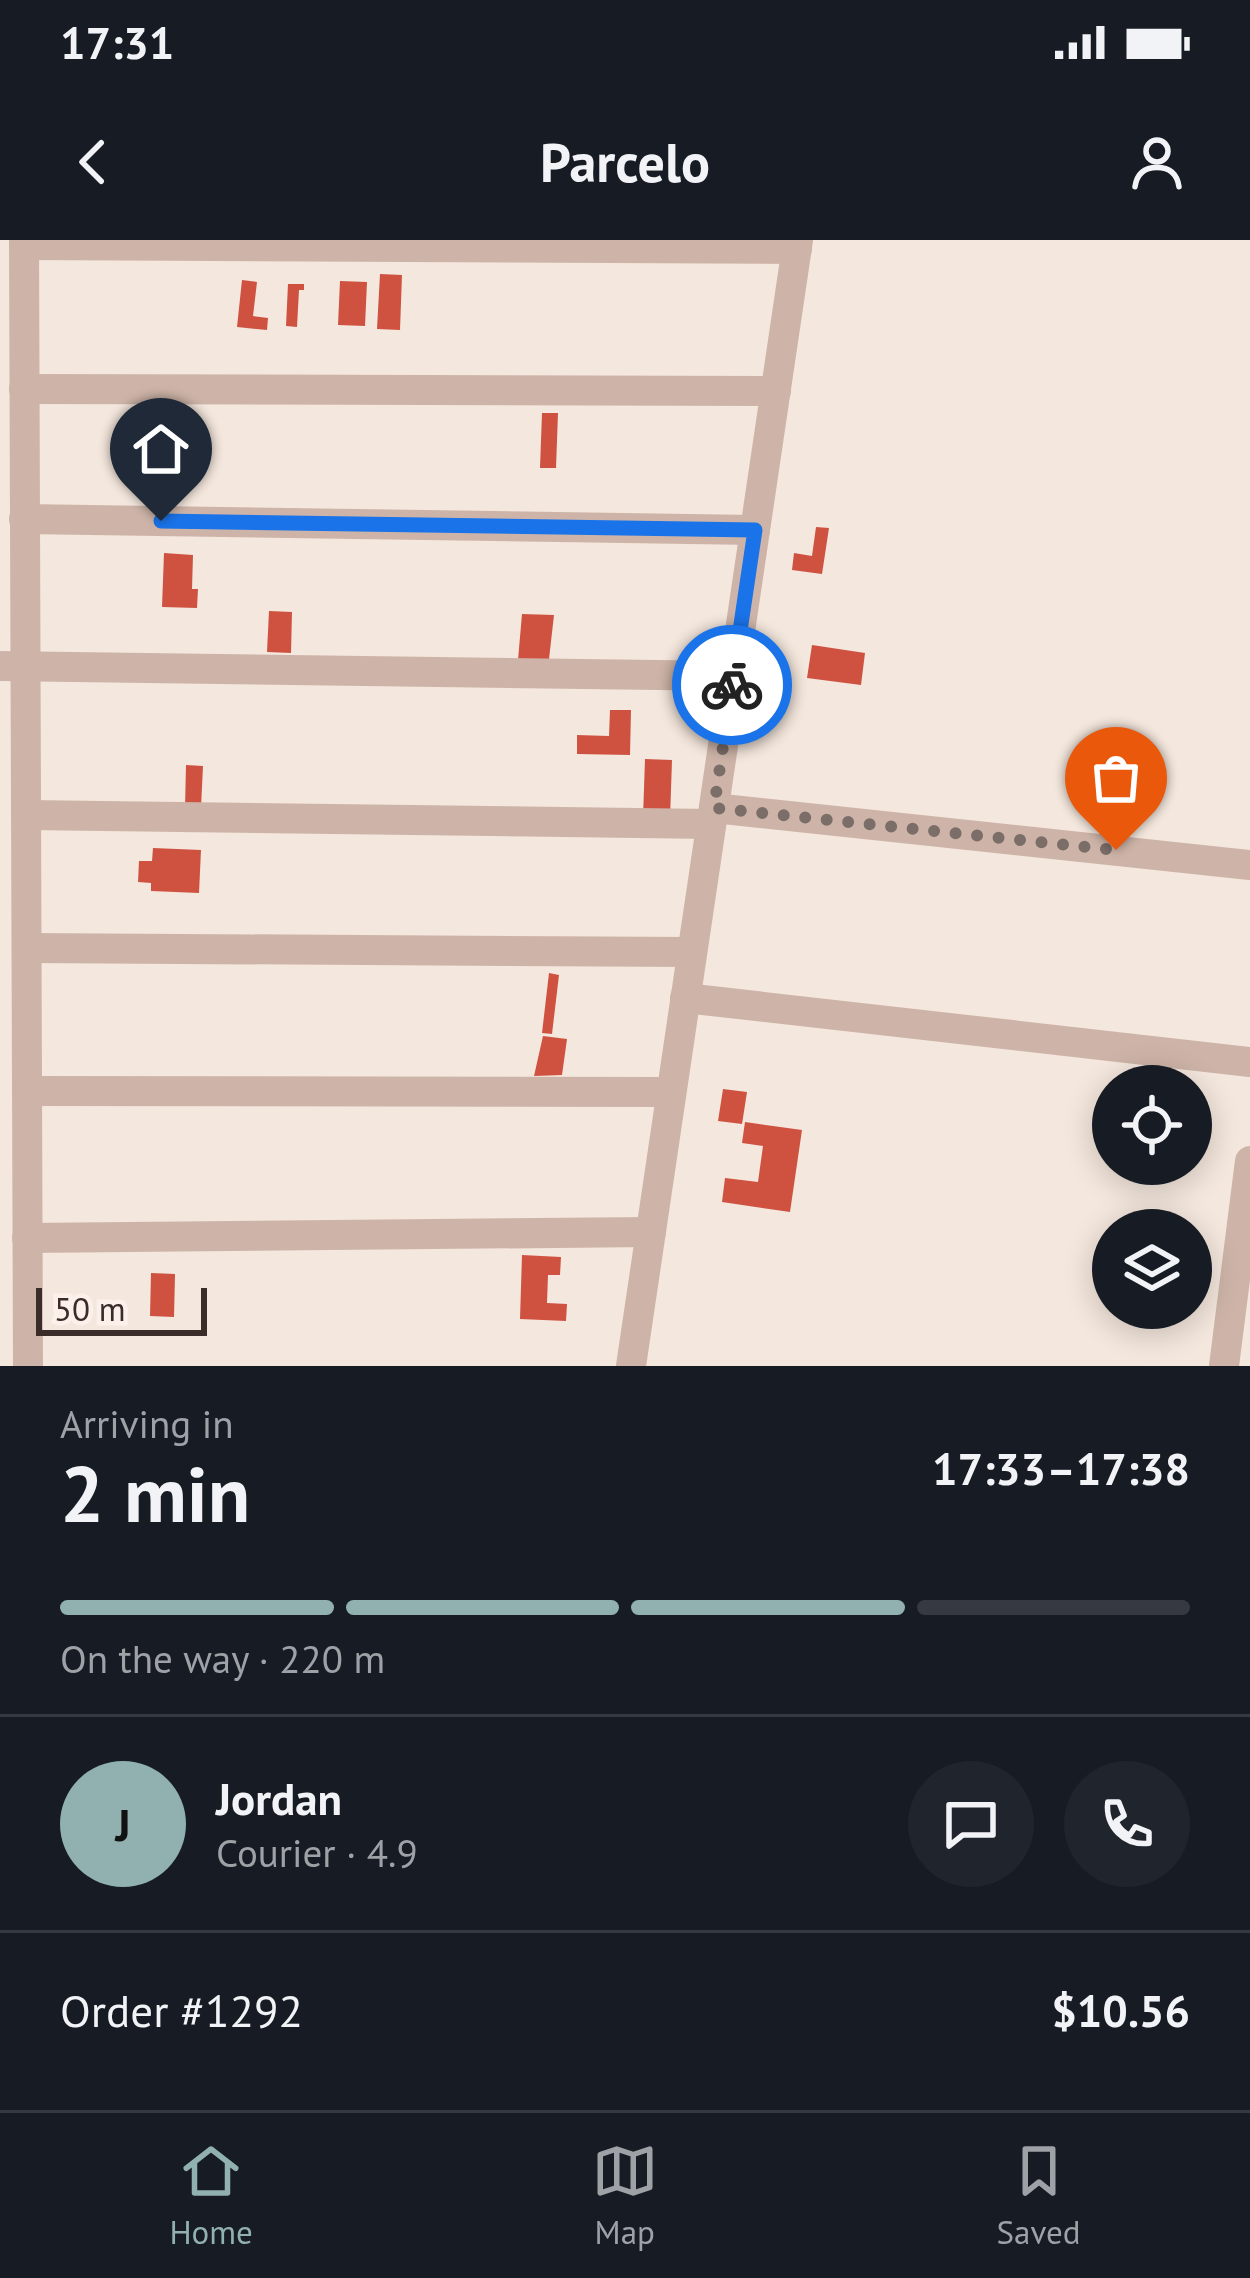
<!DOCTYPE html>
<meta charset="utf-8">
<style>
:root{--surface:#171b24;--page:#20242c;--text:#f1f3f6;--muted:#9ea1a6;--line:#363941;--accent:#91b0b0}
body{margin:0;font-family:"PT Sans",sans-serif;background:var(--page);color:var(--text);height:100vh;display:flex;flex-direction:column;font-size:45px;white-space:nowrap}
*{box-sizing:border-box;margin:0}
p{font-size:39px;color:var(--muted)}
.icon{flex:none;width:66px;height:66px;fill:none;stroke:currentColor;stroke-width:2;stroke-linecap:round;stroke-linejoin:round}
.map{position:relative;height:1126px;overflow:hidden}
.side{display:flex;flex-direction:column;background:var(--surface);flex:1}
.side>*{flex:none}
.tools{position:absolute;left:1092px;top:825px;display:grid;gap:24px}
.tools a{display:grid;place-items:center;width:120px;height:120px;border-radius:50%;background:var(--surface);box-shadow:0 6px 30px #0003;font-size:60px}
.scale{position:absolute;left:36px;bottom:30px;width:171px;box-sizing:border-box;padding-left:12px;border:6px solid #3a2c29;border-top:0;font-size:33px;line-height:42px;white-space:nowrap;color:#3a2c29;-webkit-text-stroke:9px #fbf1ea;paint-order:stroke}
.pin{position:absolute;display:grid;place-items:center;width:102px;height:102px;color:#fff;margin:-123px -51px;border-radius:50% 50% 50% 0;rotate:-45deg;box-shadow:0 0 12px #0007}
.pin .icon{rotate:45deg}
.courier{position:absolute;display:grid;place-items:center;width:120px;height:120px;margin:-60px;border:9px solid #1a73e8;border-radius:50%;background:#fff;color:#222;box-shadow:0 3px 15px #0007}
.overview em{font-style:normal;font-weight:600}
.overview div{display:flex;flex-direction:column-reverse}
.overview{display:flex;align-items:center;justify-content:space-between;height:204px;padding:0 60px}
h1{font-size:78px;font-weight:600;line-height:90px}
.bar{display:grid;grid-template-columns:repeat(4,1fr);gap:18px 12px;align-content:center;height:144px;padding:0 60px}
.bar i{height:15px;border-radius:9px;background:var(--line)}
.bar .current{background:var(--accent)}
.bar p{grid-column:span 4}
.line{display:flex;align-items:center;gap:30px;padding:0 60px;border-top:3px solid var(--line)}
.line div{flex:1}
.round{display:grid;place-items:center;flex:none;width:126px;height:126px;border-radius:63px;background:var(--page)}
.status{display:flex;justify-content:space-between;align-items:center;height:84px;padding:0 60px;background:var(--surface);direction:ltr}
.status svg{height:33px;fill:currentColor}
header{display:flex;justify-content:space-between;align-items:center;height:156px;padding:0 60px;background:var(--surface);font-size:54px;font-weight:600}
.tabs{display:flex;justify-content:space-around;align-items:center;height:168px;border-top:3px solid var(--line);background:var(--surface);font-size:33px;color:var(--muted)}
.tabs a{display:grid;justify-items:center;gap:6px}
.tabs .current{color:var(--accent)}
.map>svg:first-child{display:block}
</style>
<div class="status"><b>17:31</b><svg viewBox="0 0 49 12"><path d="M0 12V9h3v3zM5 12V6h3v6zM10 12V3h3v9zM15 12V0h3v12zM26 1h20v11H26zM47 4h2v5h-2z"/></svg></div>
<header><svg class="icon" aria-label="back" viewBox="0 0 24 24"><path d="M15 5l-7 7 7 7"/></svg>Parcelo<svg class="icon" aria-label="person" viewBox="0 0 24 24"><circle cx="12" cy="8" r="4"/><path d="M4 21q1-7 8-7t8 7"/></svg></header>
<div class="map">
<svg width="1250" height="1126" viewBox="0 0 1250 1126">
<rect width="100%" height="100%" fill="#f4e7dd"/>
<g fill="#cf5241">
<polygon points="380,34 402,35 400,90 377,89"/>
<polygon points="242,40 257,42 253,76 268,78 267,90 237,87"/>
<polygon points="340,41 367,42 365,86 338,85"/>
<polygon points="288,44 304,44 304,50 299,50 297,87 286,86"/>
<polygon points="542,173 558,173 556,228 540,228"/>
<polygon points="816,287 829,288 822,334 792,330 794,313 812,316"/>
<polygon points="164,313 193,315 192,349 198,349 197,368 162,367"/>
<polygon points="269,371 292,372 291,413 267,412"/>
<polygon points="522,374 554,375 549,419 518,420"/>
<polygon points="812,405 865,413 861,445 807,438"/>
<polygon points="610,470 631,470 630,515 577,514 577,495 609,496"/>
<polygon points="645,519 672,520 670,579 643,578"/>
<polygon points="186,525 203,526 201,568 185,568"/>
<polygon points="153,608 201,610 199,653 151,651 151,643 138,642 139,621 152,621"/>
<polygon points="549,733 559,735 552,794 542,793"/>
<polygon points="543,796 567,799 562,835 534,836"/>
<polygon points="723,849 747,852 742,884 718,881"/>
<polygon points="745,882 802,890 790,972 722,962 725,938 758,942 763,906 742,903"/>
<polygon points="522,1015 561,1017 560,1035 548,1035 547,1063 567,1064 566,1081 520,1079"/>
<polygon points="151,1033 175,1034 174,1077 150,1076"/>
</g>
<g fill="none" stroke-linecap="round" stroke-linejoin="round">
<g stroke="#ceb4a8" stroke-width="30">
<polyline points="24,0 28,1126"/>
<polyline points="24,5 797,9"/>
<polyline points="24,149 776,151"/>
<polyline points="24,279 755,290"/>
<polyline points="0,426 733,436"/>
<polyline points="714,568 1250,625"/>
<polyline points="26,575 711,584"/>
<polyline points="27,708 692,712"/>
<polyline points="685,758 1250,822"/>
<polyline points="27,851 671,852"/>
<polyline points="27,998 651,992"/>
<polyline points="631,1126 798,0"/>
<polyline points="1224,1126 1250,921"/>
</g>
</g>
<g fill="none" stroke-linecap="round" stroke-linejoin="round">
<polyline stroke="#7b6d68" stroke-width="12" stroke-dasharray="0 21.6" points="732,445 714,568 1116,610"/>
<polyline stroke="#1a73e8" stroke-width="15" points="161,281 755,290 732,445"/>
</g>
</svg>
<div class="tools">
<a><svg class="icon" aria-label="locate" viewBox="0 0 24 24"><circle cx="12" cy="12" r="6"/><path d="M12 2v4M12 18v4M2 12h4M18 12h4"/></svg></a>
<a><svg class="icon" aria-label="layers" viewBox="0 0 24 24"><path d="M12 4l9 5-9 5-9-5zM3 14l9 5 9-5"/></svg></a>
</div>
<div class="scale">50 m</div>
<div class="pin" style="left:1116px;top:610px;background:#ea580c"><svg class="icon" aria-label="bag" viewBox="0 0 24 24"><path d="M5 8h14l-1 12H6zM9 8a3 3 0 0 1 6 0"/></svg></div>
<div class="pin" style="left:161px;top:281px;background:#1f2937"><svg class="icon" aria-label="home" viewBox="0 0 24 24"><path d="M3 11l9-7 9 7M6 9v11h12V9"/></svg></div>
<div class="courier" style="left:732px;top:445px"><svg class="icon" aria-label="bike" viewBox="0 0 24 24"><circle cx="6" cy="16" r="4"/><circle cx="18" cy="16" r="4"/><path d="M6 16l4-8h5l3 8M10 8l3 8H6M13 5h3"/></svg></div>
</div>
<section class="side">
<div class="overview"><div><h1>2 min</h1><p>Arriving in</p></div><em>17:33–17:38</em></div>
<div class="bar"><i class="current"></i><i class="current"></i><i class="current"></i><i></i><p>On the way · 220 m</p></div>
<div class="line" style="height:216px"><b class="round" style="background:var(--accent);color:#111">J</b><div><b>Jordan</b><p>Courier · 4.9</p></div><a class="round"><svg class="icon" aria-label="chat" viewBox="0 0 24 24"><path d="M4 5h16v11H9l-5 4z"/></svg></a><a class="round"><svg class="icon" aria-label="phone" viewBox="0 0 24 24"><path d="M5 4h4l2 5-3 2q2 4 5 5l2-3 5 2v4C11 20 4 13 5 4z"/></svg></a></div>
<div class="line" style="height:156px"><div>Order #1292</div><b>$10.56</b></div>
</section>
<nav class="tabs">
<a class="current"><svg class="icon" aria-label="home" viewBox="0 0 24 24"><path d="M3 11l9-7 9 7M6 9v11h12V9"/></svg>Home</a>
<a><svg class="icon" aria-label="map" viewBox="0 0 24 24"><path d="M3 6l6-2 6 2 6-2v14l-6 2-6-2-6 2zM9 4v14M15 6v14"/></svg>Map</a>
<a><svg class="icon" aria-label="saved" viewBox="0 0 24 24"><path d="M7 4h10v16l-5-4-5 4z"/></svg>Saved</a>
</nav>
